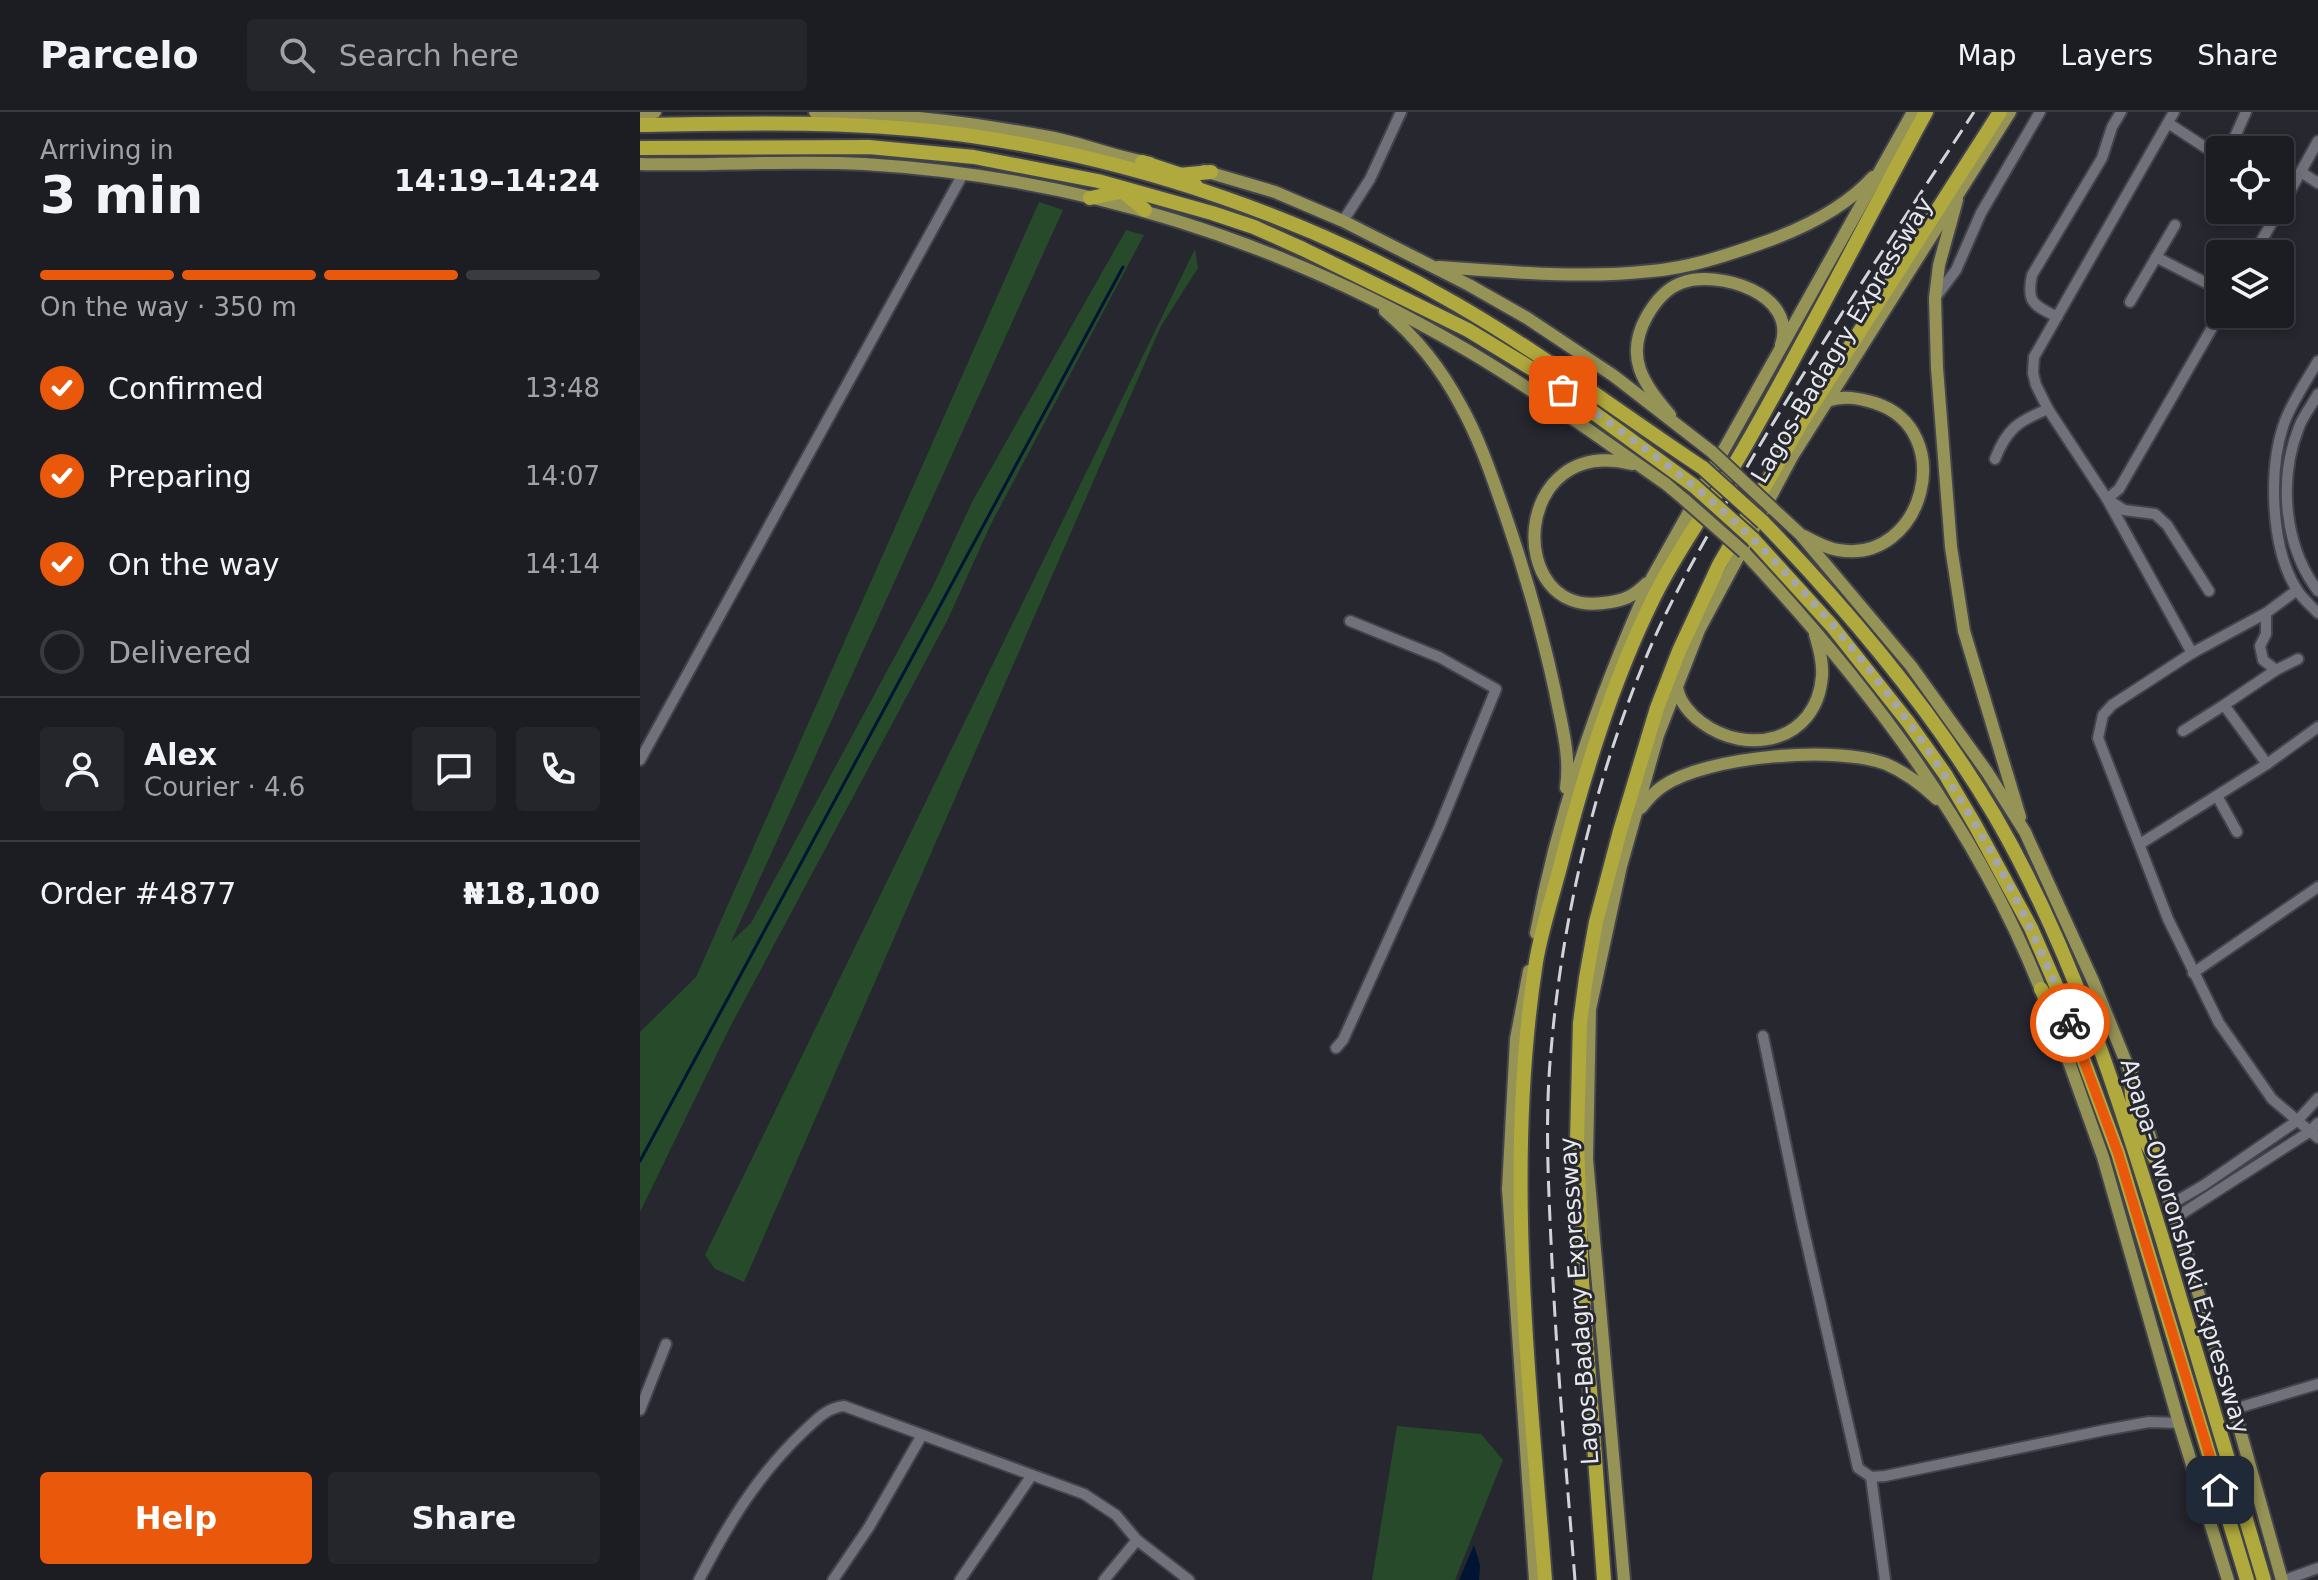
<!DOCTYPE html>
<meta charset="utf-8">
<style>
:root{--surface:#1c1d23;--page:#25262b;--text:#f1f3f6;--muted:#a0a2a6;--line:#3a3b41;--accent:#ea580c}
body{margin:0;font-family:"DejaVu Sans",sans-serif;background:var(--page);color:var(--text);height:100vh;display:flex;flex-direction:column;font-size:30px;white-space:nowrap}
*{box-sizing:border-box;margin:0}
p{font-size:26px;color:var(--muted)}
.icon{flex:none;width:44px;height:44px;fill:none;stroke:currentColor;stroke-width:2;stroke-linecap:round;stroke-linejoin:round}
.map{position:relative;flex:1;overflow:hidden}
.details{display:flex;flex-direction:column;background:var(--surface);width:640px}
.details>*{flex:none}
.controls{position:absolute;left:1566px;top:24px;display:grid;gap:16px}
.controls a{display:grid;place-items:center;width:88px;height:88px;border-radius:8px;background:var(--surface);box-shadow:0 4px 12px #0003,0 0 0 2px var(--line);font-size:40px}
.pin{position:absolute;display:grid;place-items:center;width:68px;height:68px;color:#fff;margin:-34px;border-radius:16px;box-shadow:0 4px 12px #0006}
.courier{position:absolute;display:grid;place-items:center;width:80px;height:80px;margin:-40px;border:6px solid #ea580c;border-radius:50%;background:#fff;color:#222;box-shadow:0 2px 10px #0007}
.overview em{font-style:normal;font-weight:800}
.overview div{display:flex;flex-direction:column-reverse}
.overview{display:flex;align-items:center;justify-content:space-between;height:136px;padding:0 40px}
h1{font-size:52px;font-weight:800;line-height:60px}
.bar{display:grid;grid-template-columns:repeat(4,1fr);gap:12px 8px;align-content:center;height:96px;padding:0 40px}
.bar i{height:10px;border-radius:6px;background:var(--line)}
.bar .selected{background:var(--accent)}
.bar p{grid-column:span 4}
.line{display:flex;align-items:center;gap:20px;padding:0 40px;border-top:2px solid var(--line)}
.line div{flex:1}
.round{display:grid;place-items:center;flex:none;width:84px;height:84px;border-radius:8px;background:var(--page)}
ol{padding:0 40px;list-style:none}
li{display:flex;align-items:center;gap:24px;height:88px}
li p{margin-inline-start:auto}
li .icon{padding:8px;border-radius:50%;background:var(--accent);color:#fff;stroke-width:4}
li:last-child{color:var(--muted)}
li i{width:44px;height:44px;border:4px solid var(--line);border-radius:50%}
.primary-button{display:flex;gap:16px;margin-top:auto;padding:16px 40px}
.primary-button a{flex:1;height:92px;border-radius:8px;background:var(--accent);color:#fff;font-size:32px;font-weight:800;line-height:92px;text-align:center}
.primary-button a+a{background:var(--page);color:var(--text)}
header{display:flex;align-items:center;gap:48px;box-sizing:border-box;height:112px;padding:0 40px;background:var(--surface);border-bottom:2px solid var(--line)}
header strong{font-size:38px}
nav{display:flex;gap:44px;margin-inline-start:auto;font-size:28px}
.search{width:560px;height:72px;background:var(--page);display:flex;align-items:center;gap:20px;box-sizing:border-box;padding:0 28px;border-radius:8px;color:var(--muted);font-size:30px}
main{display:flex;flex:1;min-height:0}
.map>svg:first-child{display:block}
</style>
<header>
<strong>Parcelo</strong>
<div class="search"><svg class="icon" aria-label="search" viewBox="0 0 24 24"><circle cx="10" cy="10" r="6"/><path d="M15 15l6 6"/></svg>Search here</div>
<nav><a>Map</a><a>Layers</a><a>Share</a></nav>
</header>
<main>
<section class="details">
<div class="overview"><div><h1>3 min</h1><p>Arriving in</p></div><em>14:19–14:24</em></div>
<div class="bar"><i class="selected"></i><i class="selected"></i><i class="selected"></i><i></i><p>On the way · 350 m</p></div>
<ol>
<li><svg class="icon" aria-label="check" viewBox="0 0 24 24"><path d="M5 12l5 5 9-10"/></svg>Confirmed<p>13:48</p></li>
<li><svg class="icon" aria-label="check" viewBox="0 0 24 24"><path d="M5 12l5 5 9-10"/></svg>Preparing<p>14:07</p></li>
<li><svg class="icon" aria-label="check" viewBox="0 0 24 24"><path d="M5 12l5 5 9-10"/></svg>On the way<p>14:14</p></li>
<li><i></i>Delivered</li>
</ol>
<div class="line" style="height:144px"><a class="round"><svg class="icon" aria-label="person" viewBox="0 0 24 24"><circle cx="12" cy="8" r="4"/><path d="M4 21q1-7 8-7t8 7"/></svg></a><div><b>Alex</b><p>Courier · 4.6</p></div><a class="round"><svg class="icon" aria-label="chat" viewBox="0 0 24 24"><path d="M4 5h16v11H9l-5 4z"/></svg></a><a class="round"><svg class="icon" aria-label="phone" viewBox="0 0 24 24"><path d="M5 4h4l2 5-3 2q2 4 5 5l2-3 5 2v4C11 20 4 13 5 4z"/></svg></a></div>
<div class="line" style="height:104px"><div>Order #4877</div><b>₦18,100</b></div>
<div class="primary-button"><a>Help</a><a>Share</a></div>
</section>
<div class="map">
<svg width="1678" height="1468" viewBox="0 0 1678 1468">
<rect width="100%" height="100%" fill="#26272f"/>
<g fill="#264a2a">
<polygon points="399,90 423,98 91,830 111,811 294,472 332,390 486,118 504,123 351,412 307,509 88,919 0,1100 0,920 56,865"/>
<polygon points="555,137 558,156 521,214 104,1170 75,1157 65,1143"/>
<polygon points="757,1314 841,1322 863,1348 815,1468 732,1468"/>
</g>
<polygon fill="#001534" points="834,1433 840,1453 839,1468 819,1468"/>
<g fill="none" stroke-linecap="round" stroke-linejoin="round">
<polyline stroke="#001534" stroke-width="3" points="0,1049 483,155"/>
<defs>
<g id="minor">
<polyline points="1534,0 1394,245 1393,261 1396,273 1408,297 1467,387 1552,541"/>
<polyline points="1528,11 1580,45"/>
<polyline points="1589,38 1606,0"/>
<polyline points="1661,60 1678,71"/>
<polyline points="1640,97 1678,29"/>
<polyline points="703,109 730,67 761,0"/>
<polyline points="1614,142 1639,98"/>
<polyline points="1516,145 1580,178"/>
<polyline points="1295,186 1316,158 1341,101 1400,0"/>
<polyline points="1490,190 1535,113"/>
<path d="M 1417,205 C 1394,193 1386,191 1392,163 L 1462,46 L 1472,15 L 1481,0"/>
<path d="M 1678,249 C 1667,268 1653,288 1645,309 C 1628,355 1630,435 1657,478 C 1662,486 1671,494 1678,501"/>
<path d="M 1678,282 C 1672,293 1663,304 1659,315 C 1638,368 1644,434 1678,479"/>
<path d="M 1355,347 C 1367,316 1379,309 1408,297"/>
<polyline points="1657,478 1626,501 1552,541 1472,593 1463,603 1458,626 1528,807 1579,911 1632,987 1678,1026"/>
<polyline points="1569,479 1527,413 1515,402 1484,398 1467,387 1479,377 1580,202"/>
<polyline points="1626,501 1626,522 1620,534 1623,548 1636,558"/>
<polyline points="1584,593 1636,558 1658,547"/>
<polyline points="1543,619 1584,593 1627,652"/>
<polyline points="0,648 323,62"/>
<polyline points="1577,684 1597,720"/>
<polyline points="1500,732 1627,652 1678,615"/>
<polyline points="1553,861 1678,775"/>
<polyline points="1123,924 1161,1106 1218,1356 1231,1365 1245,1364 1465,1318 1509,1310 1539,1311"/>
<polyline points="696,936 703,928 799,716 856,577 799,545 710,509"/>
<polyline points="1530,1093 1564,1073 1657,1009 1678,986"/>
<polyline points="1535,1106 1669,1020 1678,1011"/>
<polyline points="1594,1297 1678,1272"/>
<polyline points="0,1298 26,1232"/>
<polyline points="1231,1365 1245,1468"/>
<path d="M 59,1468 C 88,1412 117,1364 163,1320 C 176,1308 186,1296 204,1294 L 444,1382 L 476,1403 L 497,1428 L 549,1468"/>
<polyline points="193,1468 229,1415 282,1323"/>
<polyline points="320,1468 392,1363"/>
<polyline points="464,1468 497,1428"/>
<polyline points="1645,1468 1678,1456"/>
</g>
<g id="major">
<polyline points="0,0 15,0"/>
<path d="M 175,0 C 256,1 336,11 414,26 C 447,33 478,46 510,51"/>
<path d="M 0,52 C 75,54 149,48 224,52 C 441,65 638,128 825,237 C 895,278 960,326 1026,372 L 1045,388"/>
<polyline points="564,59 635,80 703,109 829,173 887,206 974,264 1072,340"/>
<polyline points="1317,88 1299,153 1295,186 1297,256 1311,435 1324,519 1380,705"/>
<path d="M 799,155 C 870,160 941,167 1012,159 C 1048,156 1085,144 1119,132 C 1160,118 1203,98 1233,65"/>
<path d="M 745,199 C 776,225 802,258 821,294 C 840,328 852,365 865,402 C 885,460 902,519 915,579 C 921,611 931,643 926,676"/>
<path d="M 1030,303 C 1003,271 984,245 1007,204 C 1015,190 1025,177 1041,171 C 1079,157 1158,182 1141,233"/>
<path d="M 992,352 C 871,321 864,505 963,491 C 983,489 993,485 1007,471"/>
<polyline points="1132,396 1160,422 1271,554 1347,660 1385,720 1453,869 1490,960 1594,1297 1642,1468"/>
<path d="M 1164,424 C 1175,430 1186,436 1198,438 C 1284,453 1319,318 1235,291 C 1218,286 1203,283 1187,289"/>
<path d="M 1104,440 C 1227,571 1339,717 1404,886"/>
<path d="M 1037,575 C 1039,589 1050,602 1061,610 C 1107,645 1177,630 1182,564 C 1183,550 1179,536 1175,522"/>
<path d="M 1001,696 C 1007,688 1014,680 1023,674 C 1067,644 1196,633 1246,652 C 1265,660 1282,673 1297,687"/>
<path d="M 896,821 C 919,697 960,580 1012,466 L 1273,0"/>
<polyline points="889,859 876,927 868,1077 895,1468"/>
<polyline points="1424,936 1463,1045 1539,1311 1588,1468"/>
<polyline points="984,1468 947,1047 950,897 981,754 1018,623 1059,518 1153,343 1370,0"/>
</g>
<g id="highway">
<path d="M 0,13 C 111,11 222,8 332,24 C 501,49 668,106 816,192 C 901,241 980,301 1063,356"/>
<polyline points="0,36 229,35 334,45 458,69 572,101 614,115 663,137 828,218 902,263 1054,374"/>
<polyline points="502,50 541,63 556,74"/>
<polyline points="539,63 571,60"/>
<polyline points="481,78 505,98"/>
<polyline points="450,86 485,79"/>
<path d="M 1123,410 C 1209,499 1292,597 1355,704 C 1432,837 1477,980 1522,1126 C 1556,1240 1590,1354 1624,1468"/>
<polyline points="1113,427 1192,514 1268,610 1305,662 1335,713 1391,816 1415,871 1478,1041 1607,1468"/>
<polyline points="1401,877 1419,907"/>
<polyline points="1419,899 1427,942"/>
<polyline points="1490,960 1496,1026"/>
<polyline points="1497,1015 1515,1046"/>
<path d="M 905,1468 C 889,1264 864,1054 896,850 C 901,820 911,789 919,759 C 943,666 971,572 1014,485 C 1040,432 1078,383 1107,331 C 1169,222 1226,110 1286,0"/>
<polyline points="964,1468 942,1169 937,1029 940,911 946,866 956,810 980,719 1017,596 1039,539 1079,453 1163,308 1360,0"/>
</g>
</defs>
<use href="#minor" stroke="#43444b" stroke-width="14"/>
<use href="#major" stroke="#43444b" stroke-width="16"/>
<use href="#highway" stroke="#43444b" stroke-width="18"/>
<use href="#minor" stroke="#70717b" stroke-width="10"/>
<use href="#major" stroke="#969356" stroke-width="12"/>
<use href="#highway" stroke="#b0a93d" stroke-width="14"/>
<path stroke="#d2d3d9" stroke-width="3" stroke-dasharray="16 8" stroke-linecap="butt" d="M 935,1468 C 926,1355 916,1242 911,1129 C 908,1066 905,1002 911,939 C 922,807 954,671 1005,548 C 1031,485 1066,426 1100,367 C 1173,241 1255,121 1334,0"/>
<defs>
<g id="major-bridge">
<polyline points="1072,340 1132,396"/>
<polyline points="1045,388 1104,440"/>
</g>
<g id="highway-bridge">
<polyline points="1063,356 1123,410"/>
<polyline points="1054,374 1113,427"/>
</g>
</defs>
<use href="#major-bridge" stroke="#43444b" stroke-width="16" stroke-linecap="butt"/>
<use href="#highway-bridge" stroke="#43444b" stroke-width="18" stroke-linecap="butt"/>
<use href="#major-bridge" stroke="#969356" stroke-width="12"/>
<use href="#highway-bridge" stroke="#b0a93d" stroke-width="14"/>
</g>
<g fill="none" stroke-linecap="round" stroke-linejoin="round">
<path stroke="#a4a5ab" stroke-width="8" stroke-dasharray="0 14.4" d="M 923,278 C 989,325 1057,371 1114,428 C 1249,563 1364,731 1430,911"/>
<polyline stroke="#ea580c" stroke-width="10" points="1430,911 1478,1041 1580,1378"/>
</g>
<g text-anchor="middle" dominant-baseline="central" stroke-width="6" stroke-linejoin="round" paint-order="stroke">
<g font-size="24" fill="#e8e9ee" stroke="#26272f">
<text transform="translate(1202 228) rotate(-59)">Lagos-Badagry Expressway</text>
<text transform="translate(1545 1134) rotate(73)">Apapa-Oworonshoki Expressway</text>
<text transform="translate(939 1189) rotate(-94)">Lagos-Badagry Expressway</text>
</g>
</g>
</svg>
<div class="controls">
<a><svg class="icon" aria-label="locate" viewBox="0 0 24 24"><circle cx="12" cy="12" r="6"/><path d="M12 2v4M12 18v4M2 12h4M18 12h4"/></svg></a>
<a><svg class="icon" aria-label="layers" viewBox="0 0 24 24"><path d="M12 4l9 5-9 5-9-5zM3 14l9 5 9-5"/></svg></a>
</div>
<div class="pin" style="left:923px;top:278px;background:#ea580c"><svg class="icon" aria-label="bag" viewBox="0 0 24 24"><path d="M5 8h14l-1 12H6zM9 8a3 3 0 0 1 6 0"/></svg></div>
<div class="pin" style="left:1580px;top:1378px;background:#1f2937"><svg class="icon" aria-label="home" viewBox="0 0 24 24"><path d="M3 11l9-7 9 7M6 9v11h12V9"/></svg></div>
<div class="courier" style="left:1430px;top:911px"><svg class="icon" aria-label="bike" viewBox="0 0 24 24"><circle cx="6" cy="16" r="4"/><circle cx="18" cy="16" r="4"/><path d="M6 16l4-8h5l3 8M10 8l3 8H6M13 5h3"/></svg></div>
</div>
</main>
